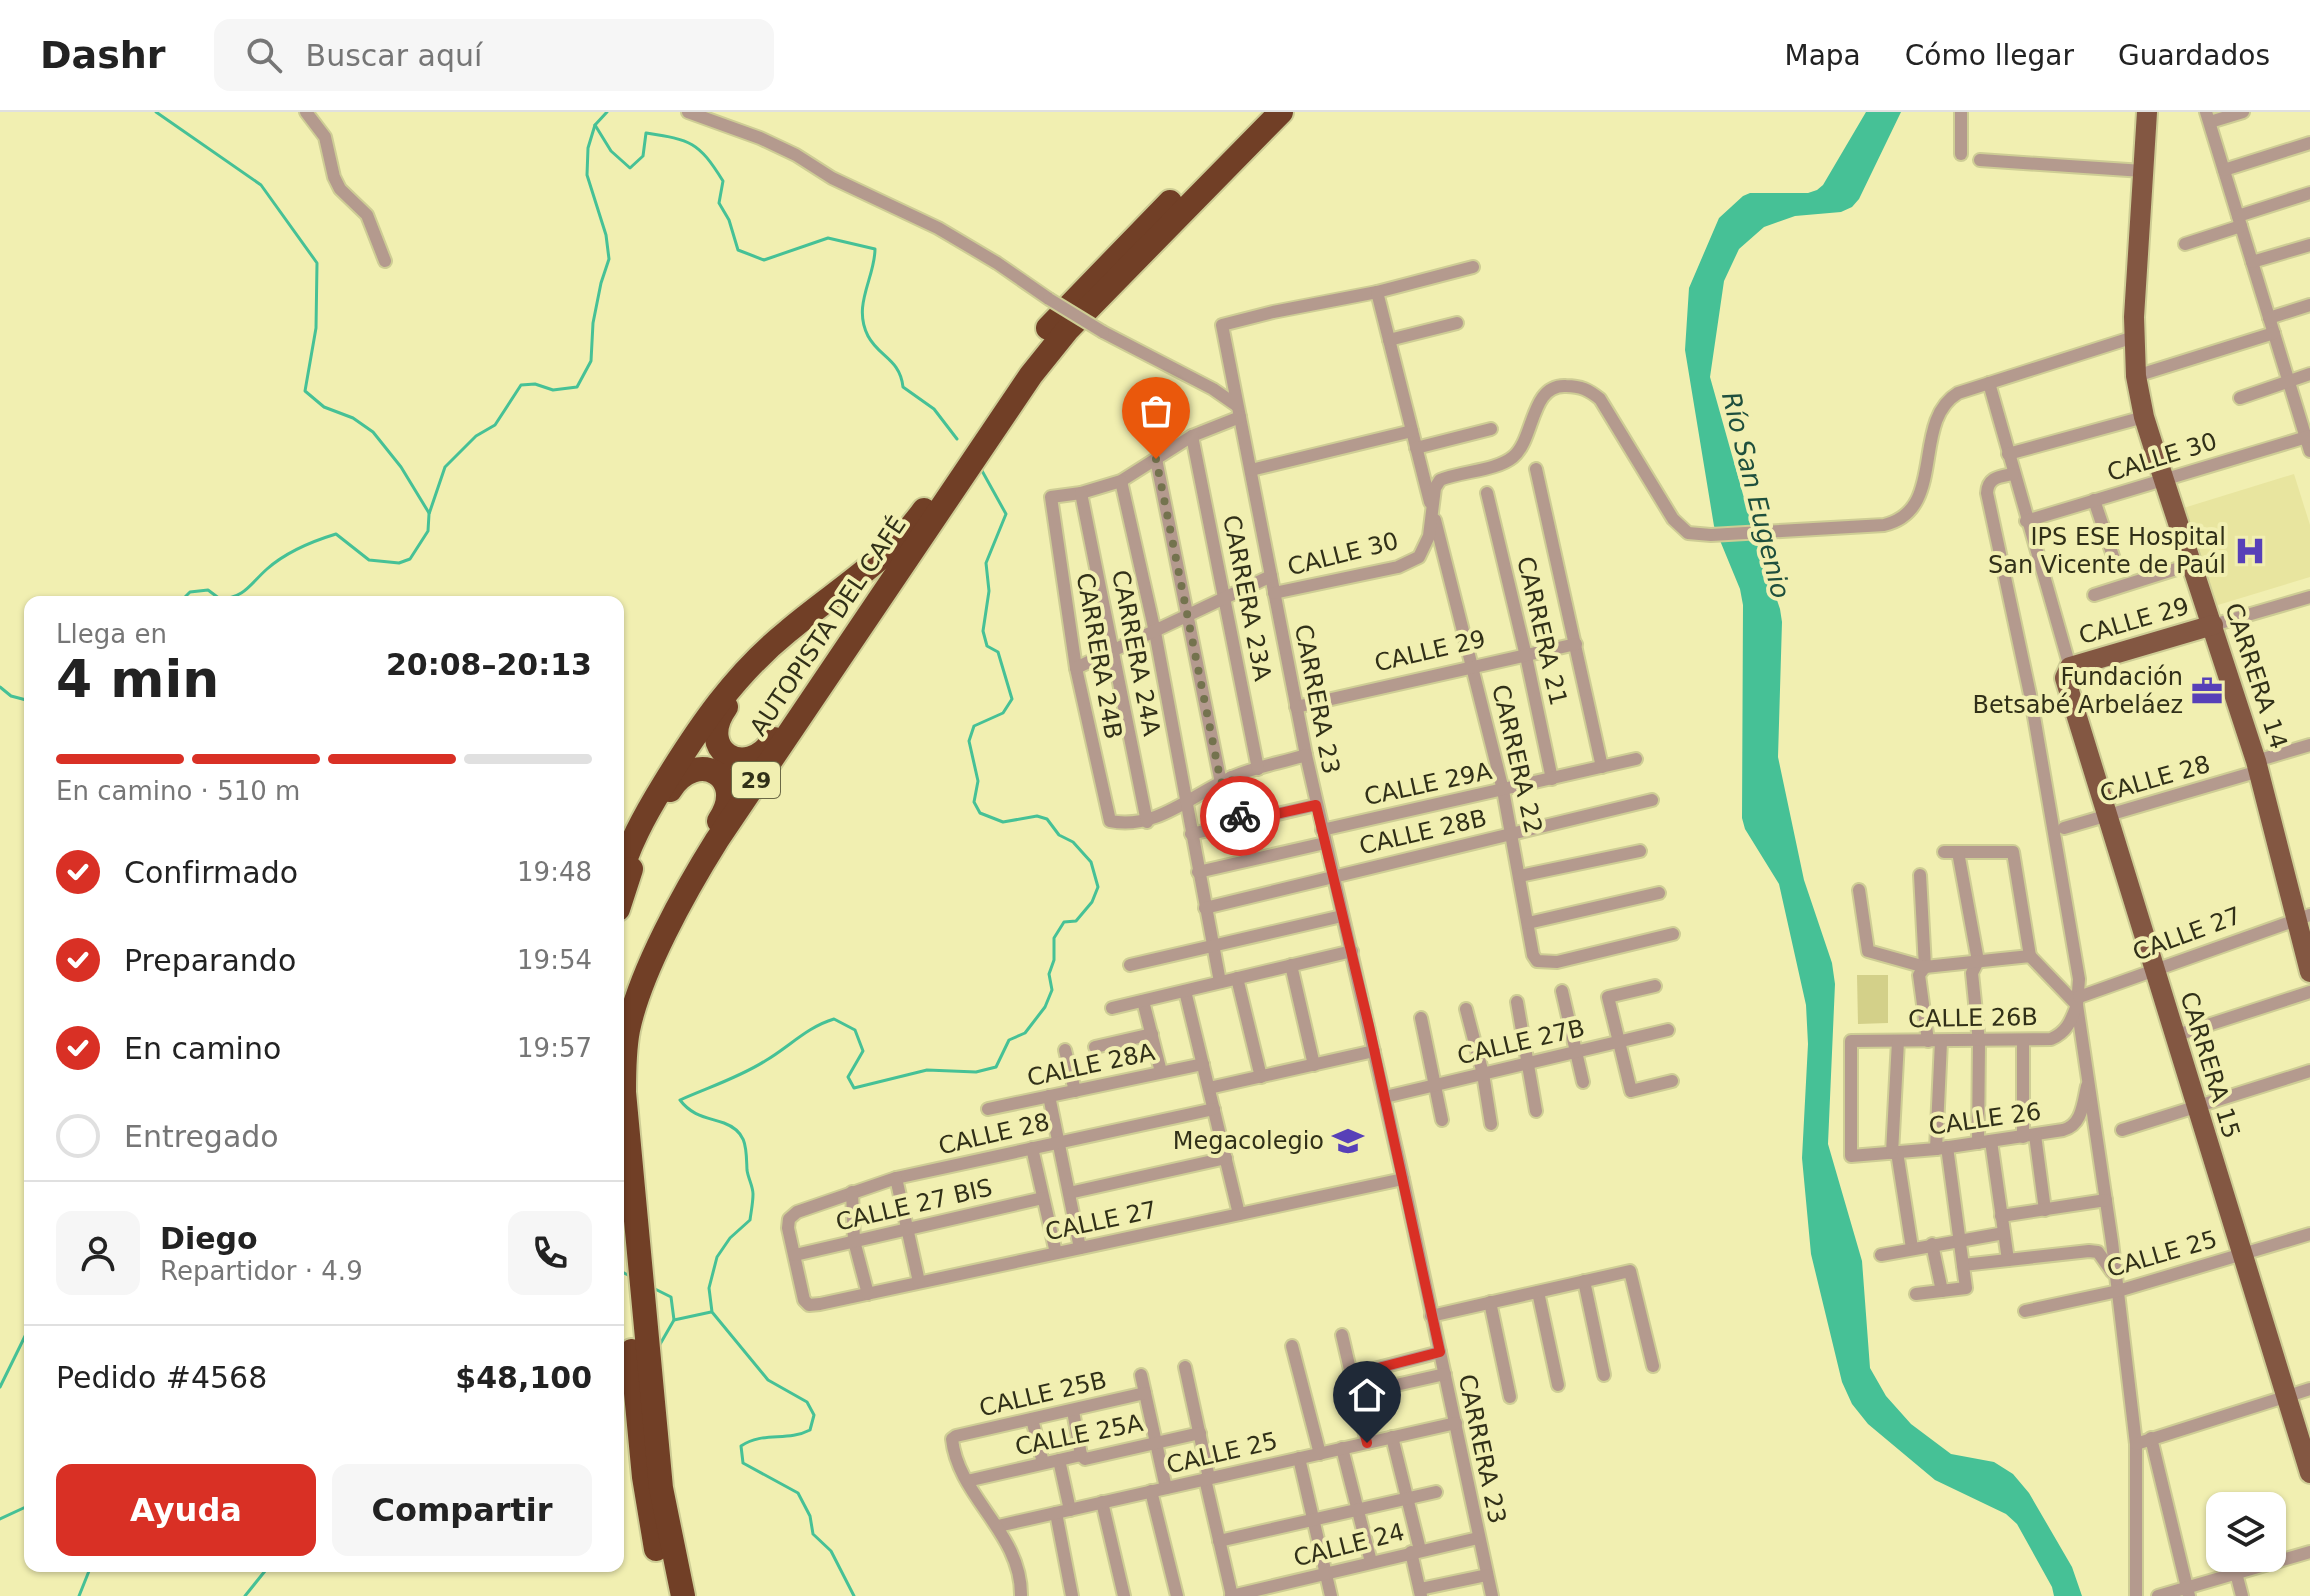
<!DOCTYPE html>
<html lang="es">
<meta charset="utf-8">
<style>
:root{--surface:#fff;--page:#f6f6f6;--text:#222;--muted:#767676;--line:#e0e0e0;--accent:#d93025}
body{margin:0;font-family:"DejaVu Sans",sans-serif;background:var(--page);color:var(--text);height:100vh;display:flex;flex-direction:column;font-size:30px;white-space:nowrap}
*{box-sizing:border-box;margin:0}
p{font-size:26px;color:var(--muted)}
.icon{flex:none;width:44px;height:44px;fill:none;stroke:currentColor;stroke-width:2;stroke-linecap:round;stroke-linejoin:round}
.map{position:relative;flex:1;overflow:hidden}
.sheet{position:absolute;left:24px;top:484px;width:600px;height:976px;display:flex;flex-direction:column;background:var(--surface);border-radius:16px;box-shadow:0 2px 6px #0004}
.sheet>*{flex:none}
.controls{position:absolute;left:2206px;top:1380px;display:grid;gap:16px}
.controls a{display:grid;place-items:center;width:80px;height:80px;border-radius:16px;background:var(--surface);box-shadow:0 2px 6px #0004;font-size:40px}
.pin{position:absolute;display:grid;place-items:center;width:68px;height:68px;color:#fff;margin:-82px -34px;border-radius:50% 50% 50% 0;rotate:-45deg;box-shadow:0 0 8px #0007}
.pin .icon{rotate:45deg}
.courier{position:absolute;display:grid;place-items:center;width:80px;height:80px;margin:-40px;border:6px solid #d93025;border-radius:50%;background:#fff;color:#222;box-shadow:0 2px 10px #0007}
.overview em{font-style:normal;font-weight:600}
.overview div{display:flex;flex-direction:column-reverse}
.overview{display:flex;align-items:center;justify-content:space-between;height:136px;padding:0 32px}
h1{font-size:52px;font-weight:600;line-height:60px}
.bar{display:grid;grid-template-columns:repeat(4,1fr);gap:12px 8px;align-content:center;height:96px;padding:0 32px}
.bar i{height:10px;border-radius:6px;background:var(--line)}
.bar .active{background:var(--accent)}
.bar p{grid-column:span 4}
.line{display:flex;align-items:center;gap:20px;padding:0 32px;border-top:2px solid var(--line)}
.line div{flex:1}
.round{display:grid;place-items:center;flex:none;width:84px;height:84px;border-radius:16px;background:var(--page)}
ol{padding:0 32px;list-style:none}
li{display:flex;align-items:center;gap:24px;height:88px}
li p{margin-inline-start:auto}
li .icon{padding:8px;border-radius:50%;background:var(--accent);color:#fff;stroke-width:4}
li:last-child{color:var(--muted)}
li i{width:44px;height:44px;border:4px solid var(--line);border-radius:50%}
.button{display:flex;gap:16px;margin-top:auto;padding:16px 32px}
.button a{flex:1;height:92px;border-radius:16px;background:var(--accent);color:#fff;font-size:32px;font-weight:600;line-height:92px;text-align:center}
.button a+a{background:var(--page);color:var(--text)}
header{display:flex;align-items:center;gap:48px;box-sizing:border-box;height:112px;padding:0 40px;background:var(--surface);border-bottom:2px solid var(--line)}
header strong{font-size:38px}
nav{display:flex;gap:44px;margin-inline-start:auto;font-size:28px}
.search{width:560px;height:72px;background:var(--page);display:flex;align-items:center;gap:20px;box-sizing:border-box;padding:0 28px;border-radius:16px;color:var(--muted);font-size:30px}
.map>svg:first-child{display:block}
</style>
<header>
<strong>Dashr</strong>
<div class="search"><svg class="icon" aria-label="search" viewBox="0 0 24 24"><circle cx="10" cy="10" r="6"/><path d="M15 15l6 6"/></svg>Buscar aquí</div>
<nav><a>Mapa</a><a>Cómo llegar</a><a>Guardados</a></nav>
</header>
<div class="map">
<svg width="2310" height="1484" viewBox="0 0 2310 1484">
<rect width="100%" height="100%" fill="#f1efb1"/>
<polygon fill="#e8e59f" points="2294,362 2310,413 2310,465 2208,496 2177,398"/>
<polygon fill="#d3d089" points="1857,863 1888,863 1888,911 1858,912"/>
<polygon fill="#46c196" points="1866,0 1901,0 1859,87 1852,95 1841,100 1795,104 1764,115 1739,137 1724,169 1710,265 1751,411 1780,497 1782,510 1778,645 1804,768 1832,851 1835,872 1828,1032 1862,1149 1870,1256 1886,1284 1911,1312 1951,1342 1994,1350 2013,1362 2029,1381 2072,1455 2082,1484 2054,1484 2052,1475 2017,1412 2006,1402 1935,1368 1868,1312 1852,1292 1842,1270 1811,1142 1802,1046 1808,932 1806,893 1779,772 1745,717 1742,706 1743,493 1740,477 1714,414 1685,238 1689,176 1719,106 1743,84 1750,81 1808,81 1817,78 1823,73"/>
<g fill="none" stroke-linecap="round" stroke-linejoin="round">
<g stroke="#46c196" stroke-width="3">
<polyline points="156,0 261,73 317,151 316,216 305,279 324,295 353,306 373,320 401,355 429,401"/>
<path d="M 595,13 L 611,39 L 630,56 L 643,44 L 646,21 C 691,28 698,29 723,69 L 719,91 L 729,108 L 738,138 L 764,148 L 828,126 L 875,137 C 875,166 852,193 868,224 C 879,245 900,247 903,275 L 934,297 L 957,327"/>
<path d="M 180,490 L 190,480 L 208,478 L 220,487 C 245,486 250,472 267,457 C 285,441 313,429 336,422 L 369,448 L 399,451 L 410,447 L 428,419 L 429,402 L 445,355 L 476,324 L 495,313 L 521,273 L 535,272 L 553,278 L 577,275 L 591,249 L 593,211 L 601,171 L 609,147 L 606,123 L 587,63 L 588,36 L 595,13 L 607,0"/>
<polyline points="0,575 11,584 30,589"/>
<polyline points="618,1158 632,1165"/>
<polyline points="653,1176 671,1185 674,1208"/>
<polyline points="659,1234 674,1208 711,1200"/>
<polyline points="0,1275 30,1214"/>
<polyline points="0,1407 30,1393"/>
<polyline points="79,1484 91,1454"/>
<polyline points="245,1484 269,1454"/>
<path d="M 854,1484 L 831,1439 L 813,1422 L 810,1404 L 798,1381 L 743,1351 L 741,1334 C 763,1319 787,1330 810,1318 L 814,1303 L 807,1290 L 768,1268 L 712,1200 L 709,1176 L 717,1145 L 730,1126 L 750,1108 C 751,1100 753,1091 753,1082 C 753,1074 748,1066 747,1058 C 746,1037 748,1020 724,1011 C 706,1005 692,1004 680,988 C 709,975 738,966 765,949 C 789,935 807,915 834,907 L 855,918 L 863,939 L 848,965 L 854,976 L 927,958 L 976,960 L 996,955 L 1009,928 L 1025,921 L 1045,895 L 1052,878 L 1049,862 L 1054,848 L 1054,826 L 1064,810 L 1076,809 L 1092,790 L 1098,775 L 1091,750 L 1073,730 L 1059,723 L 1047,707 L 1037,704 L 1003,710 L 980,701 L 974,690 L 978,669 L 969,629 L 974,614 L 1003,601 L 1012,587 L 998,540 L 987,534 L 983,519 L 989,479 L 986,451 L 1006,402 L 981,357"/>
</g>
<defs>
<g id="street">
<polyline points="306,0 325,25 334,65 340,77 367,103 385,149"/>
<polyline points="688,0 760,26 796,43 832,66 938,116 997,151 1049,187"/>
<polyline points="1961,0 1961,42"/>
<polyline points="2206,0 2310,339"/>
<polyline points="2210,10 2243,0"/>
<polyline points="1980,48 2143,59"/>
<polyline points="2224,58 2310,31"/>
<polyline points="2238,104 2310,81"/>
<polyline points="2185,132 2241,114"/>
<polyline points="2252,150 2310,133"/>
<polyline points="1473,155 1377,180 1273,200 1222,213 1306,643 1403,1067 1492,1484"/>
<polyline points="1377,180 1430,390"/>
<polyline points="2269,206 2310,193"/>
<polyline points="1103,220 1213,277 1236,293"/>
<polyline points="1389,228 1457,211"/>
<polyline points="2136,264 2274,221"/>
<polyline points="1989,271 2070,555"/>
<polyline points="2240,286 2310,262"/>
<path d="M 1240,305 L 1192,324 L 1121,369 L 1081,381 L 1051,385 L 1076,556 L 1110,709 C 1155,718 1189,685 1228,667 C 1252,655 1281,651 1306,643"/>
<polyline points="1192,324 1258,657"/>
<polyline points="1416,336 1491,317"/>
<polyline points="2008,342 2144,305"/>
<polyline points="1156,347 1221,671"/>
<polyline points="1536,357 1602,655"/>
<polyline points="1251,358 1412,319"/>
<path d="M 2013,362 C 1999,365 1988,365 1987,381 L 2031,587 L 2079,867 L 2077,893 L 2112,1130 L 2136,1332 L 2136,1484"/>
<polyline points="1121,369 1155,520 1220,870"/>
<polyline points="1081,381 1147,710"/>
<polyline points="1487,381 1526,544 1552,667"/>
<polyline points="2094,388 2115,450"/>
<polyline points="1435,408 1503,678 1533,843 1537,849 1557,850 1673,822"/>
<polyline points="2026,409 2310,324"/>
<path d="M 1274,481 L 1398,455 L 1419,445 L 1429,424 L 1435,376 L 1440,368 C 1461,359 1496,359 1513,345 C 1535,327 1530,272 1566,274 C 1581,274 1589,278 1600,287 L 1673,407 L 1688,421 L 1711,423 L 1884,413 C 1948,398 1910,310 1958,281 L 2134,225"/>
<polyline points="2094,483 2192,452"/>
<polyline points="2213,513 2310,485"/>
<polyline points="1076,556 1271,464"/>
<polyline points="1296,595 1576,532"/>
<polyline points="2256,649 2310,633"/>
<polyline points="1231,665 1241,710"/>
<polyline points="2064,716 2259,659"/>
<polyline points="1322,718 1636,647"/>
<polyline points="1191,722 1316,693"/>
<polyline points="1944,740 2013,740 2030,844"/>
<polyline points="1958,740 1978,849 1972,861 1979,930 1978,1031"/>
<polyline points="1198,760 1325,731"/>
<polyline points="1920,763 1925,855 1919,863 1928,929"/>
<polyline points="1520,764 1640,739"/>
<path d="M 1859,778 L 1868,839 L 1925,855 L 2030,844 L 2077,893 C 2071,909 2067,920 2051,927 L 1851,929 L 1851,1044 L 1936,1037 L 2063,1018 C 2082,1013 2083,992 2087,974"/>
<polyline points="1205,796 1652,688"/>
<polyline points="1528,811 1659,781"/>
<polyline points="1130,853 1342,804"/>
<polyline points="1291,853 1314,953"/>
<polyline points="1237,866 1261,965"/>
<polyline points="1655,874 1608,885 1631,979 1672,969"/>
<polyline points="1185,879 1239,1102"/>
<polyline points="1562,879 1583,970"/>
<polyline points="2079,885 2310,803"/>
<polyline points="1143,889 1161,960"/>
<polyline points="1517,890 1536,999"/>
<polyline points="1112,896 1352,839"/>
<polyline points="1466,897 1483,962 1491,1012"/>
<polyline points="1421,906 1442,1008"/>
<polyline points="2174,924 2310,880"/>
<polyline points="2023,929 2023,1025"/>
<polyline points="1095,935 1152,922"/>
<polyline points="1065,938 1075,979"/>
<polyline points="1209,976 1374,939"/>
<polyline points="1049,984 1080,1136"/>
<polyline points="1385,985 1668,918"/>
<polyline points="988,997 1203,952"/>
<polyline points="1214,997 896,1066 797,1100 789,1107 788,1116 804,1188 809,1193 820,1192 1403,1067"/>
<polyline points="2122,1018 2310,959"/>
<polyline points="2035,1023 2045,1098"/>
<polyline points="1991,1029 2008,1148"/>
<polyline points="1032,1036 1056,1141"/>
<polyline points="1936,1037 1941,930"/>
<polyline points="1897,1040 1912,1136"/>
<polyline points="1892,1041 1898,929"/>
<polyline points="896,1066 919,1170"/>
<polyline points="852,1080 854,1129 868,1182"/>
<polyline points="1069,1081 1226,1046"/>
<polyline points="2001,1104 2106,1088"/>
<polyline points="1932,1132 1942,1179"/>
<polyline points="795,1143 1043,1086"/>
<polyline points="1881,1143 2004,1121"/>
<polyline points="1963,1153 2089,1139 2098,1140 2112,1160"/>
<polyline points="1584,1169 1604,1263"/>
<polyline points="1538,1180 1558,1273"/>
<polyline points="1916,1182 1966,1176 1947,1035"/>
<polyline points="1490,1190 1510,1285"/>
<polyline points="2025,1199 2118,1179 2310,1122"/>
<polyline points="1431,1204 1630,1159 1653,1254"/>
<polyline points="1342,1223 1367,1331"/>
<polyline points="1292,1234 1320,1342"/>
<polyline points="1185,1255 1209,1366"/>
<polyline points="1141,1263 1166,1376"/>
<polyline points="1351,1263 1440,1240"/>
<polyline points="1356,1282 1445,1262"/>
<polyline points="1073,1299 1081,1343"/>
<polyline points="1032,1307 1043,1351"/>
<polyline points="1392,1325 1420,1438"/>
<polyline points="2151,1326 2189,1484"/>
<polyline points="2136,1332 2310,1277"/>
<polyline points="1342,1336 1371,1450"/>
<polyline points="1299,1346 1331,1484"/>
<polyline points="1059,1348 1070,1398"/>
<polyline points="1205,1367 1232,1484"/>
<polyline points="967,1369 1081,1343 1085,1347 1200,1321"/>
<polyline points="1151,1379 1177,1484"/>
<polyline points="1102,1390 1124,1484"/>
<polyline points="1056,1401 1072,1484"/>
<polyline points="998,1414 1456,1311"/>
<polyline points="1219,1429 1436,1380"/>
<polyline points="1411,1440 1421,1484"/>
<polyline points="2236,1461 2242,1484"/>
<polyline points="1420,1477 1487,1463"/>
<path d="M 1021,1484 C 1022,1421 958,1385 952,1327 L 956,1324 L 1145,1281"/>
<polyline points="1231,1484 1478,1426"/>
<polyline points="2158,1484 2310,1440"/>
</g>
<g id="primary">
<polyline points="2147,0 2134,205 2136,264 2144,305 2164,368 2256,649 2310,860"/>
<polyline points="2213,513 2070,555 2065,566 2310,1361"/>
</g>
<g id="highway">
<polyline points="1048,216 1170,90"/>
<path d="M 726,595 C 695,638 746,670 774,627"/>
<path d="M 670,678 C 697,635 749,665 719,709"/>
<path d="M 618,771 C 627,735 645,703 664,672 C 699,615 735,562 787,520 C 835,479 886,451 924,398"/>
<polyline points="618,797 631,757"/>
<polyline points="632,1239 644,1365 656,1437"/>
<path d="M 683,1484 L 661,1376 L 624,980 C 624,959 624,939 628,918 C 640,860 685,779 717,728 L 1031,263 L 1068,217 L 1281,0"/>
</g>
</defs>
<use href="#street" stroke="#cecd95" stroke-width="16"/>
<use href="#primary" stroke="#cecd95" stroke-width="24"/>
<use href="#highway" stroke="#cecd95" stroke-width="28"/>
<use href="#street" stroke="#b49a8e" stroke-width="12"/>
<use href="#primary" stroke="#835742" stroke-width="20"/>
<use href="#highway" stroke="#713f26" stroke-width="24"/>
<defs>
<polyline id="street-bridge" points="1049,187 1103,220"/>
</defs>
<use href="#street-bridge" stroke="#cecd95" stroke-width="16" stroke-linecap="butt"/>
<use href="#street-bridge" stroke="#b49a8e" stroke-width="12"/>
</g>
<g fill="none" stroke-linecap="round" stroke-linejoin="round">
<polyline stroke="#74734e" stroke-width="8" stroke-dasharray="0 14.4" points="1156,347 1221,671 1231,665 1240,704"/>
<polyline stroke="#d93025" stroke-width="10" points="1240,704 1241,710 1316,693 1369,914 1440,1240 1351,1263 1367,1331"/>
</g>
<defs>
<symbol id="hospital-bare" viewBox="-9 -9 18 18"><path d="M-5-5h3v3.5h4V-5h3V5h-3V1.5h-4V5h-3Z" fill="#5740b8" stroke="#f1efb1" stroke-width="2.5" paint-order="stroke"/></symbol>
<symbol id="office-bare" viewBox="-9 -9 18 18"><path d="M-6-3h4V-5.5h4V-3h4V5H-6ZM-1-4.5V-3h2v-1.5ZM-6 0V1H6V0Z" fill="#5740b8" stroke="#f1efb1" stroke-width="2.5" paint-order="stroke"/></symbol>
<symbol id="school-bare" viewBox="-9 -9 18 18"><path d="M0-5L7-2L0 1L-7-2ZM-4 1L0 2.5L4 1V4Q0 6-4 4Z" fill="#5740b8" stroke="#f1efb1" stroke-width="2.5" paint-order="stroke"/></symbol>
</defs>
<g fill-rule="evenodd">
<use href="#hospital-bare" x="2228" y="417" width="44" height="44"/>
<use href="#office-bare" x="2185" y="557" width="44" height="44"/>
<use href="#school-bare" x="1326" y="1007" width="44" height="44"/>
</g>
<g text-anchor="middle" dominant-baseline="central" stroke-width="8" stroke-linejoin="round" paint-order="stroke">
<rect fill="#f1efb1" stroke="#6b6946" stroke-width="2" x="732" y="650" width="48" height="36" rx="6"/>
<g font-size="22" font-weight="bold" fill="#313018">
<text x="756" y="668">29</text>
</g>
<g font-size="24" fill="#313018" stroke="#f1efb1">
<text transform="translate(2162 345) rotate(-17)">CALLE 30</text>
<text transform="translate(1343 442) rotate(-14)">CALLE 30</text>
<text transform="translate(1247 486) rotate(79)">CARRERA 23A</text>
<text transform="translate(2134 509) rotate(-16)">CALLE 29</text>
<text transform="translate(828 514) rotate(-56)">AUTOPISTA DEL CAFÉ</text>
<text transform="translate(1542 519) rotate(77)">CARRERA 21</text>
<text transform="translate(1430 539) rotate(-13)">CALLE 29</text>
<text transform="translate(1136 541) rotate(79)">CARRERA 24A</text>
<text transform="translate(1099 544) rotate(80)">CARRERA 24B</text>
<text transform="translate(2256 564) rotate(72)">CARRERA 14</text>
<text transform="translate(1317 587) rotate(79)">CARRERA 23</text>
<text transform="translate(1517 647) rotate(77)">CARRERA 22</text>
<text transform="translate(2155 667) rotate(-16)">CALLE 28</text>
<text transform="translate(1428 672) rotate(-12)">CALLE 29A</text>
<text transform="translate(1423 720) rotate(-13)">CALLE 28B</text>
<text transform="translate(2187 822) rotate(-20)">CALLE 27</text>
<text transform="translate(1973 906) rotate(-1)">CALLE 26B</text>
<text transform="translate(1521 930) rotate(-13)">CALLE 27B</text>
<text transform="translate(1091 953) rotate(-12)">CALLE 28A</text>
<text transform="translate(2210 953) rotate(73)">CARRERA 15</text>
<text transform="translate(1985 1007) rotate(-8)">CALLE 26</text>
<text transform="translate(994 1022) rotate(-13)">CALLE 28</text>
<text transform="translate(914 1093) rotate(-13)">CALLE 27 BIS</text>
<text transform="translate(1101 1109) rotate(-12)">CALLE 27</text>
<text transform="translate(2162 1142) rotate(-16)">CALLE 25</text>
<text transform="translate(1043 1282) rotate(-13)">CALLE 25B</text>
<text transform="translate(1079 1323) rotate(-11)">CALLE 25A</text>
<text transform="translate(1482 1337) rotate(78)">CARRERA 23</text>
<text transform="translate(1222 1341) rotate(-13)">CALLE 25</text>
<text transform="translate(1349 1433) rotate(-14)">CALLE 24</text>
</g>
<g font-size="24" fill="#313018" stroke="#f1efb1" text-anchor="end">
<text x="2226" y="425">IPS ESE Hospital<tspan x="2226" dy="28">San Vicente de Paúl</tspan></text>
<text x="2183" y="565">Fundación<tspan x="2183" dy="28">Betsabé Arbeláez</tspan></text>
<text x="1324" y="1029">Megacolegio</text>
</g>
<g font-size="26" font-style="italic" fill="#1e4f3d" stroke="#f1efb1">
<text transform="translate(1756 383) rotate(76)">Río San Eugenio</text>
</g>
</g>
</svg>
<div class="controls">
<a><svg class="icon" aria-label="layers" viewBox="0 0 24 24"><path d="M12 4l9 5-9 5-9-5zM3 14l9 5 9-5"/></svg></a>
</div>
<div class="pin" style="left:1156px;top:347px;background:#ea580c"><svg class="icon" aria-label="bag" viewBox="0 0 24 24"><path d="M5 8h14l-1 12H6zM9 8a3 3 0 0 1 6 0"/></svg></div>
<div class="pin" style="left:1367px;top:1331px;background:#1f2937"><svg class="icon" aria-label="home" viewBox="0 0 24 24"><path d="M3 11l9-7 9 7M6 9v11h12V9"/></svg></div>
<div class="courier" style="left:1240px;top:704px"><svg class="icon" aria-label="bike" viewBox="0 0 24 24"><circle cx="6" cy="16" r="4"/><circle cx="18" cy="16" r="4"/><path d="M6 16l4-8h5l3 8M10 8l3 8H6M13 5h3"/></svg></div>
<section class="sheet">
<div class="overview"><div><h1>4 min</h1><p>Llega en</p></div><em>20:08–20:13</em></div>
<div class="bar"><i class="active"></i><i class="active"></i><i class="active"></i><i></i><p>En camino · 510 m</p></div>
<ol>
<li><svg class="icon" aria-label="check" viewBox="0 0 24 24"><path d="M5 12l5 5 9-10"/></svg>Confirmado<p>19:48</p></li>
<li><svg class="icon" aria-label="check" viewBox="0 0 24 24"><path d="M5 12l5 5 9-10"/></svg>Preparando<p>19:54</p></li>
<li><svg class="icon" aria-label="check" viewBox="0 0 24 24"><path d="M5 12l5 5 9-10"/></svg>En camino<p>19:57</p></li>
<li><i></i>Entregado</li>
</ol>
<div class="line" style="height:144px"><a class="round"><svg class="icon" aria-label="person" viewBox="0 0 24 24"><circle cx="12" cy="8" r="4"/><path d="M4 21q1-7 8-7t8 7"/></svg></a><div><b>Diego</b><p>Repartidor · 4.9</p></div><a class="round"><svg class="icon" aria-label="phone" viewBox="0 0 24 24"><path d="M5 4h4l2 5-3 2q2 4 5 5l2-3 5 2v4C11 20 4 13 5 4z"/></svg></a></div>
<div class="line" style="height:104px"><div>Pedido #4568</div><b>$48,100</b></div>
<div class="button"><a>Ayuda</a><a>Compartir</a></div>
</section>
</div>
